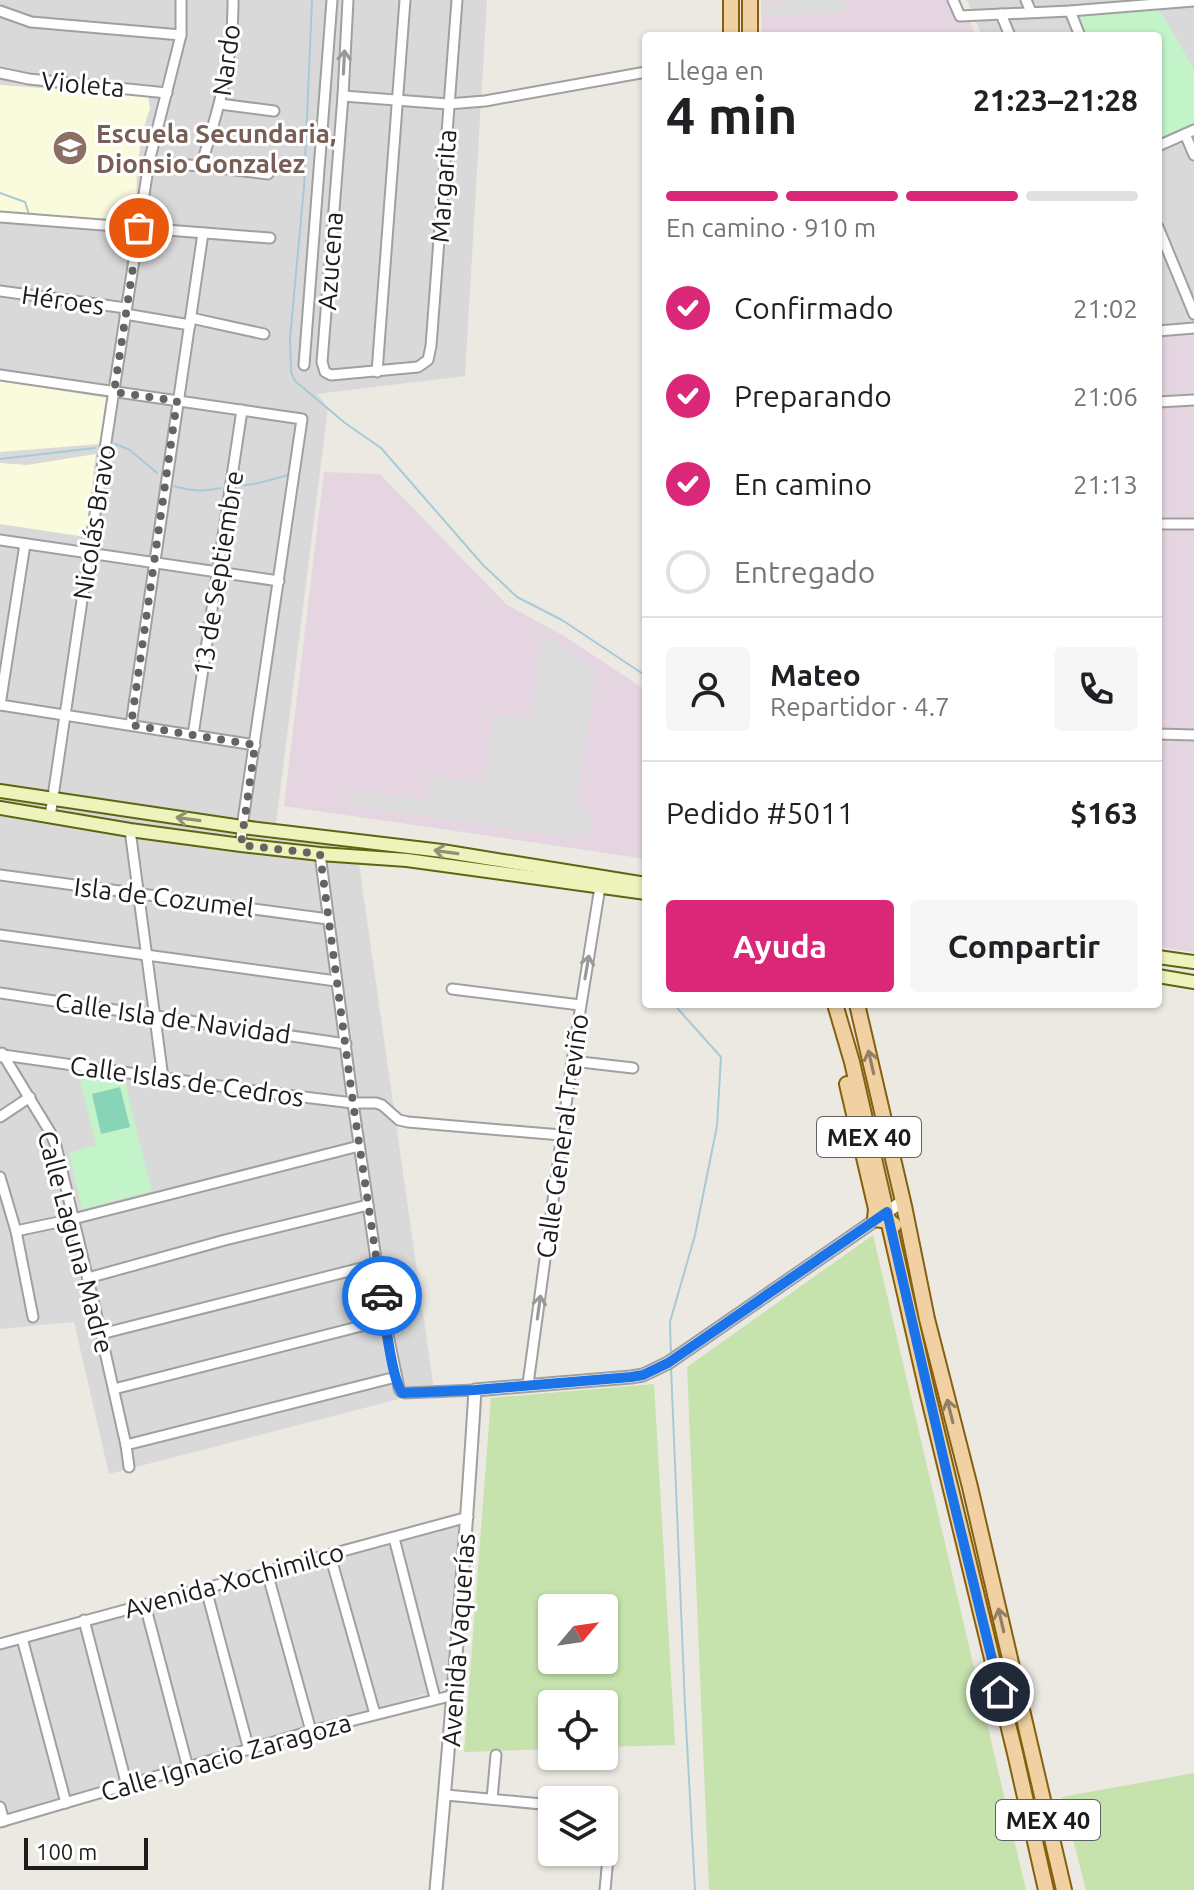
<!DOCTYPE html>
<html lang="es">
<meta charset="utf-8">
<style>
:root{--surface:#fff;--page:#f6f6f6;--text:#202124;--muted:#757577;--line:#e0e0e0;--accent:#db2777}
body{margin:0;font-family:Ubuntu,sans-serif;background:var(--page);color:var(--text);height:100vh;display:flex;flex-direction:column;font-size:30px;white-space:nowrap}
*{box-sizing:border-box;margin:0}
p{font-size:26px;color:var(--muted)}
.icon{flex:none;width:44px;height:44px;fill:none;stroke:currentColor;stroke-width:2;stroke-linecap:round;stroke-linejoin:round}
.map{position:relative;flex:1;overflow:hidden}
.sheet{position:absolute;left:642px;top:32px;width:520px;height:976px;display:flex;flex-direction:column;background:var(--surface);border-radius:8px;box-shadow:0 2px 6px #0004}
.sheet>*{flex:none}
.needle{width:52px;rotate:61deg}
.buttons{position:absolute;left:538px;top:1594px;display:grid;gap:16px}
.buttons a{display:grid;place-items:center;width:80px;height:80px;border-radius:8px;background:var(--surface);box-shadow:0 2px 6px #0004;font-size:40px}
.scale{position:absolute;left:24px;bottom:20px;width:124px;box-sizing:border-box;padding-left:8px;border:4px solid #1c1c1c;border-top:0;font-size:22px;line-height:28px;white-space:nowrap;color:#1c1c1c;-webkit-text-stroke:6px #fff;paint-order:stroke}
.pin{position:absolute;display:grid;place-items:center;width:68px;height:68px;color:#fff;margin:-34px;border:4px solid #fff;border-radius:50%;box-shadow:0 2px 8px #0007}
.courier{position:absolute;display:grid;place-items:center;width:80px;height:80px;margin:-40px;border:6px solid #1a73e8;border-radius:50%;background:#fff;color:#222;box-shadow:0 2px 10px #0007}
.summary em{font-style:normal;font-weight:600}
.summary div{display:flex;flex-direction:column-reverse}
.summary{display:flex;align-items:center;justify-content:space-between;height:136px;padding:0 24px}
h1{font-size:52px;font-weight:600;line-height:60px}
.bar{display:grid;grid-template-columns:repeat(4,1fr);gap:12px 8px;align-content:center;height:96px;padding:0 24px}
.bar i{height:10px;border-radius:6px;background:var(--line)}
.bar .selected{background:var(--accent)}
.bar p{grid-column:span 4}
.line{display:flex;align-items:center;gap:20px;padding:0 24px;border-top:2px solid var(--line)}
.line div{flex:1}
.round{display:grid;place-items:center;flex:none;width:84px;height:84px;border-radius:8px;background:var(--page)}
ol{padding:0 24px;list-style:none}
li{display:flex;align-items:center;gap:24px;height:88px}
li p{margin-inline-start:auto}
li .icon{padding:8px;border-radius:50%;background:var(--accent);color:#fff;stroke-width:4}
li:last-child{color:var(--muted)}
li i{width:44px;height:44px;border:4px solid var(--line);border-radius:50%}
.primary-button{display:flex;gap:16px;margin-top:auto;padding:16px 24px}
.primary-button a{flex:1;height:92px;border-radius:8px;background:var(--accent);color:#fff;font-size:32px;font-weight:600;line-height:92px;text-align:center}
.primary-button a+a{background:var(--page);color:var(--text)}
.map>svg:first-child{display:block}
</style>
<div class="map">
<svg width="1194" height="1890" viewBox="0 0 1194 1890">
<rect width="100%" height="100%" fill="#ece9e3"/>
<g fill="#dad9d9">
<polygon points="0,0 487,0 465,376 317,394 328,407 275,832 356,843 434,1390 109,1474 74,1322 0,1329"/>
<polygon points="967,0 1194,0 1194,325 1158,328 1158,36 982,36"/>
<polygon points="460,1522 450,1687 0,1820 0,1640 229,1587 397,1542"/>
</g>
<g fill="#e5d5e1">
<polygon points="761,0 960,0 976,36 762,36"/>
<polygon points="1194,334 1194,952 1158,947 1158,337"/>
<polygon points="324,472 380,474 507,605 564,636 646,690 646,859 284,806"/>
</g>
<g fill="#fafbdd">
<polygon points="0,85 148,96 150,108 143,130 137,166 136,222 0,213"/>
<polygon points="0,381 106,398 100,444 0,452"/>
<polygon points="96,454 86,537 0,524 0,463 27,465"/>
</g>
<g fill="#c6e2ad" fill-rule="evenodd">
<polygon points="873,1235 1026,1890 709,1890 687,1367"/>
<path d="M 654,1384 L 675,1745 L 604,1747 L 604,1704 L 552,1704 L 552,1749 L 464,1752 L 491,1398 ZM 552,1608 L 604,1608 L 604,1660 L 552,1660 Z"/>
<polygon points="1194,1773 1194,1890 1086,1890 1062,1797"/>
</g>
<g fill="#c3f3c8">
<polygon points="1156,4 1194,69 1194,130 1166,142 1158,125 1158,36 1080,36 1070,11"/>
<polygon points="78,1070 123,1074 152,1191 82,1209 69,1153 96,1145"/>
</g>
<polygon fill="#88d4b8" points="120,1087 130,1127 101,1134 92,1094"/>
<g fill="#dcdcdc">
<polygon points="779,0 844,0 847,12 761,16 761,4 779,3"/>
<polygon points="543,635 596,670 576,802 584,806 589,811 591,820 590,827 585,834 575,838 348,805 350,798 355,793 363,791 425,800 431,776 483,783 493,715 531,718 539,647"/>
</g>
<g fill="none" stroke-linecap="round" stroke-linejoin="round">
<g stroke="#a7cad6" stroke-width="2">
<polyline points="312,0 304,187 290,338 291,372 295,381 345,423 381,448 483,565 517,597 562,620 646,676"/>
<polyline points="0,193 25,202 29,214"/>
<polyline points="115,444 130,450 157,473"/>
<polyline points="0,459 95,448"/>
<path d="M 174,486 C 191,491 204,492 221,488"/>
<polyline points="240,486 259,483 288,475"/>
<polyline points="671,1357 670,1322 695,1235 717,1126 721,1057 678,1009 677,1004"/>
<polyline points="671,1367 685,1706 695,1890"/>
</g>
<defs>
<g id="minor">
<polyline points="348,0 343,96 322,362 325,372 331,375 418,367 428,360 431,346 457,0"/>
<polyline points="953,0 960,16 1070,11 1194,1"/>
<polyline points="1026,0 1031,12"/>
<polyline points="0,11 31,22 181,35"/>
<polyline points="1070,11 1080,36"/>
<polyline points="1001,14 1010,36"/>
<polyline points="0,73 29,79 167,93"/>
<polyline points="343,96 448,104 485,101 646,72"/>
<polyline points="220,104 274,111"/>
<polyline points="1185,134 1194,155"/>
<polyline points="1158,146 1194,130"/>
<polyline points="149,162 201,166 268,174"/>
<path d="M 201,166 C 218,111 234,58 233,0"/>
<polyline points="0,217 270,238"/>
<polyline points="1158,227 1194,314"/>
<polyline points="0,291 126,308"/>
<polyline points="125,314 190,325"/>
<polyline points="191,318 264,334"/>
<polyline points="1158,331 1194,328"/>
<polyline points="304,365 332,0"/>
<polyline points="377,372 405,0"/>
<polyline points="0,375 302,419 242,827 241,845"/>
<polyline points="1158,402 1194,400"/>
<polyline points="1158,524 1194,524"/>
<polyline points="0,540 279,581"/>
<polyline points="0,705 255,745"/>
<polyline points="0,705 25,544"/>
<polyline points="131,725 203,233"/>
<polyline points="1158,734 1194,735"/>
<polyline points="193,735 242,410"/>
<polyline points="50,817 89,553 149,162 181,35 181,0"/>
<polyline points="130,830 163,1078"/>
<polyline points="320,854 353,1103 385,1320 399,1388 400,1391 405,1393 475,1390"/>
<polyline points="0,875 328,919"/>
<polyline points="0,935 336,981"/>
<polyline points="452,989 580,1005"/>
<polyline points="0,993 346,1044"/>
<polyline points="2,1053 50,1132 56,1146 101,1334 126,1445 129,1467"/>
<polyline points="0,1057 3,1055 262,1092 353,1103 376,1103 382,1105 399,1120 408,1122 561,1135"/>
<polyline points="572,1061 633,1068"/>
<polyline points="0,1117 30,1097"/>
<polyline points="0,1177 16,1231 33,1317"/>
<polyline points="16,1231 73,1219 359,1146"/>
<polyline points="88,1278 225,1240 368,1205"/>
<polyline points="101,1334 377,1264"/>
<polyline points="528,1384 572,1061 600,887"/>
<polyline points="114,1389 385,1320"/>
<polyline points="126,1445 396,1377"/>
<polyline points="394,1538 435,1698"/>
<polyline points="330,1555 375,1714"/>
<polyline points="267,1572 311,1731"/>
<polyline points="206,1589 249,1750"/>
<polyline points="145,1605 188,1768"/>
<polyline points="84,1620 127,1786"/>
<polyline points="22,1638 66,1803"/>
<polyline points="0,1644 468,1517"/>
<polyline points="446,1795 552,1805"/>
<polyline points="492,1799 496,1755"/>
<polyline points="0,1807 4,1821"/>
<polyline points="604,1811 609,1812 611,1825 605,1890"/>
<polyline points="0,1822 311,1731 454,1695"/>
</g>
<path id="tertiary" d="M 436,1890 C 451,1723 465,1557 475,1390 L 631,1377 L 643,1375 L 668,1363 L 903,1201"/>
<g id="secondary">
<polyline points="0,791 242,827 442,851 646,884"/>
<polyline points="0,808 130,830 241,845 320,854 407,860 646,893"/>
<polyline points="1158,957 1194,962"/>
<polyline points="1158,976 1194,982"/>
</g>
<g id="primary">
<polyline points="750,0 750,36"/>
<polyline points="731,36 731,0"/>
<polyline points="835,1004 852,1062 928,1395 1015,1753 1046,1890"/>
<polyline points="857,1004 904,1206 927,1319 970,1487 1064,1890"/>
<polyline points="847,1084 876,1209 875,1219 889,1221 894,1225"/>
</g>
</defs>
<use href="#minor" stroke="#a0a0a0" stroke-width="13"/>
<use href="#tertiary" stroke="#a0a0a0" stroke-width="15"/>
<use href="#secondary" stroke="#5b6610" stroke-width="16"/>
<use href="#primary" stroke="#85610f" stroke-width="18"/>
<use href="#minor" stroke="#fff" stroke-width="9"/>
<use href="#tertiary" stroke="#fff" stroke-width="11"/>
<use href="#secondary" stroke="#eef2bb" stroke-width="12"/>
<use href="#primary" stroke="#f1d1a3" stroke-width="14"/>
</g>
<defs><path id="oneway-shaft" d="M-6 0H5M1.5-3L5.5 0L1.5 3" fill="none" stroke-width="1.6" stroke-linecap="round" stroke-linejoin="round" transform="scale(2)"/></defs>
<g stroke="#999">
<use href="#oneway-shaft" transform="translate(344 62) rotate(-87)"/>
<use href="#oneway-shaft" transform="translate(587 967) rotate(-80)"/>
<use href="#oneway-shaft" transform="translate(539 1307) rotate(-82)"/>
</g>
<g stroke="#909273">
<use href="#oneway-shaft" transform="translate(188 819) rotate(-172)"/>
<use href="#oneway-shaft" transform="translate(446 852) rotate(-172)"/>
</g>
<g stroke="#918066">
<use href="#oneway-shaft" transform="translate(871 1062) rotate(-103)"/>
<use href="#oneway-shaft" transform="translate(950 1411) rotate(-104)"/>
<use href="#oneway-shaft" transform="translate(1001 1620) rotate(-103)"/>
</g>
<g fill="none" stroke-linecap="round" stroke-linejoin="round">
<polyline stroke="#656462" stroke-width="8" stroke-dasharray="0 14.4" points="139,228 114,392 177,401 131,725 255,745 241,845 320,854 353,1103 382,1296"/>
<path stroke="#1a73e8" stroke-width="10" d="M 382,1296 C 385,1318 391,1377 402,1393 L 475,1390 L 631,1377 L 643,1375 L 668,1363 L 887,1212 L 950,1487 L 1000,1692"/>
</g>
<defs>
<symbol id="school-disc" viewBox="-11 -11 22 22"><circle r="9.5" fill="#8d6e63" stroke="#fff"/><path d="M0-5L7-2L0 1L-7-2ZM-4 1L0 2.5L4 1V4Q0 6-4 4Z" fill="#fff"/></symbol>
</defs>
<g fill-rule="evenodd">
<use href="#school-disc" x="50" y="128" width="40" height="40"/>
</g>
<g text-anchor="middle" dominant-baseline="central" stroke-width="6" stroke-linejoin="round" paint-order="stroke">
<g fill="#fff" stroke="#606060" stroke-width="2">
<rect x="817" y="1117" width="104" height="40" rx="6"/>
<rect x="996" y="1800" width="104" height="40" rx="6"/>
</g>
<g font-size="24" font-weight="bold" fill="#1c1c1c">
<text x="869" y="1137">MEX 40</text>
<text x="1048" y="1820">MEX 40</text>
</g>
<g font-size="26" fill="#1c1c1c" stroke="#fff">
<text transform="translate(226 60) rotate(-82)">Nardo</text>
<text transform="translate(83 84) rotate(5)">Violeta</text>
<text transform="translate(443 186) rotate(-86)">Margarita</text>
<text transform="translate(330 261) rotate(-86)">Azucena</text>
<text transform="translate(63 300) rotate(8)">Héroes</text>
<text transform="translate(94 522) rotate(-81)">Nicolás Bravo</text>
<text transform="translate(218 573) rotate(-81)">13 de Septiembre</text>
<text transform="translate(164 897) rotate(7)">Isla de Cozumel</text>
<text transform="translate(173 1018) rotate(8)">Calle Isla de Navidad</text>
<text transform="translate(187 1081) rotate(8)">Calle Islas de Cedros</text>
<text transform="translate(562 1136) rotate(-82)">Calle General Treviño</text>
<text transform="translate(76 1242) rotate(75)">Calle Laguna Madre</text>
<text transform="translate(234 1580) rotate(-15)">Avenida Xochimilco</text>
<text transform="translate(458 1640) rotate(-86)">Avenida Vaquerías</text>
<text transform="translate(226 1757) rotate(-16)">Calle Ignacio Zaragoza</text>
</g>
<g font-size="26" font-weight="bold" fill="#785e54" stroke="#fff" text-anchor="start">
<text x="96" y="133">Escuela Secundaria,<tspan x="96" dy="30">Dionsio Gonzalez</tspan></text>
</g>
</g>
</svg>
<div class="buttons">
<a><svg class="needle" viewBox="-14 -14 28 28"><path d="M0-13l5 13h-10z" fill="#e53935"/><path d="M0 13l5-13h-10z" fill="#757577"/></svg></a>
<a><svg class="icon" aria-label="locate" viewBox="0 0 24 24"><circle cx="12" cy="12" r="6"/><path d="M12 2v4M12 18v4M2 12h4M18 12h4"/></svg></a>
<a><svg class="icon" aria-label="layers" viewBox="0 0 24 24"><path d="M12 4l9 5-9 5-9-5zM3 14l9 5 9-5"/></svg></a>
</div>
<div class="scale">100 m</div>
<div class="pin" style="left:139px;top:228px;background:#ea580c"><svg class="icon" aria-label="bag" viewBox="0 0 24 24"><path d="M5 8h14l-1 12H6zM9 8a3 3 0 0 1 6 0"/></svg></div>
<div class="pin" style="left:1000px;top:1692px;background:#1f2937"><svg class="icon" aria-label="home" viewBox="0 0 24 24"><path d="M3 11l9-7 9 7M6 9v11h12V9"/></svg></div>
<div class="courier" style="left:382px;top:1296px"><svg class="icon" aria-label="car" viewBox="0 0 24 24"><path d="M5 17H2v-5l4-1 3-4h7l3 4 3 1v5h-3M9 17h6M6 11h13"/><circle cx="7" cy="17" r="2"/><circle cx="17" cy="17" r="2"/></svg></div>
<section class="sheet">
<div class="summary"><div><h1>4 min</h1><p>Llega en</p></div><em>21:23–21:28</em></div>
<div class="bar"><i class="selected"></i><i class="selected"></i><i class="selected"></i><i></i><p>En camino · 910 m</p></div>
<ol>
<li><svg class="icon" aria-label="check" viewBox="0 0 24 24"><path d="M5 12l5 5 9-10"/></svg>Confirmado<p>21:02</p></li>
<li><svg class="icon" aria-label="check" viewBox="0 0 24 24"><path d="M5 12l5 5 9-10"/></svg>Preparando<p>21:06</p></li>
<li><svg class="icon" aria-label="check" viewBox="0 0 24 24"><path d="M5 12l5 5 9-10"/></svg>En camino<p>21:13</p></li>
<li><i></i>Entregado</li>
</ol>
<div class="line" style="height:144px"><a class="round"><svg class="icon" aria-label="person" viewBox="0 0 24 24"><circle cx="12" cy="8" r="4"/><path d="M4 21q1-7 8-7t8 7"/></svg></a><div><b>Mateo</b><p>Repartidor · 4.7</p></div><a class="round"><svg class="icon" aria-label="phone" viewBox="0 0 24 24"><path d="M5 4h4l2 5-3 2q2 4 5 5l2-3 5 2v4C11 20 4 13 5 4z"/></svg></a></div>
<div class="line" style="height:104px"><div>Pedido #5011</div><b>$163</b></div>
<div class="primary-button"><a>Ayuda</a><a>Compartir</a></div>
</section>
</div>
